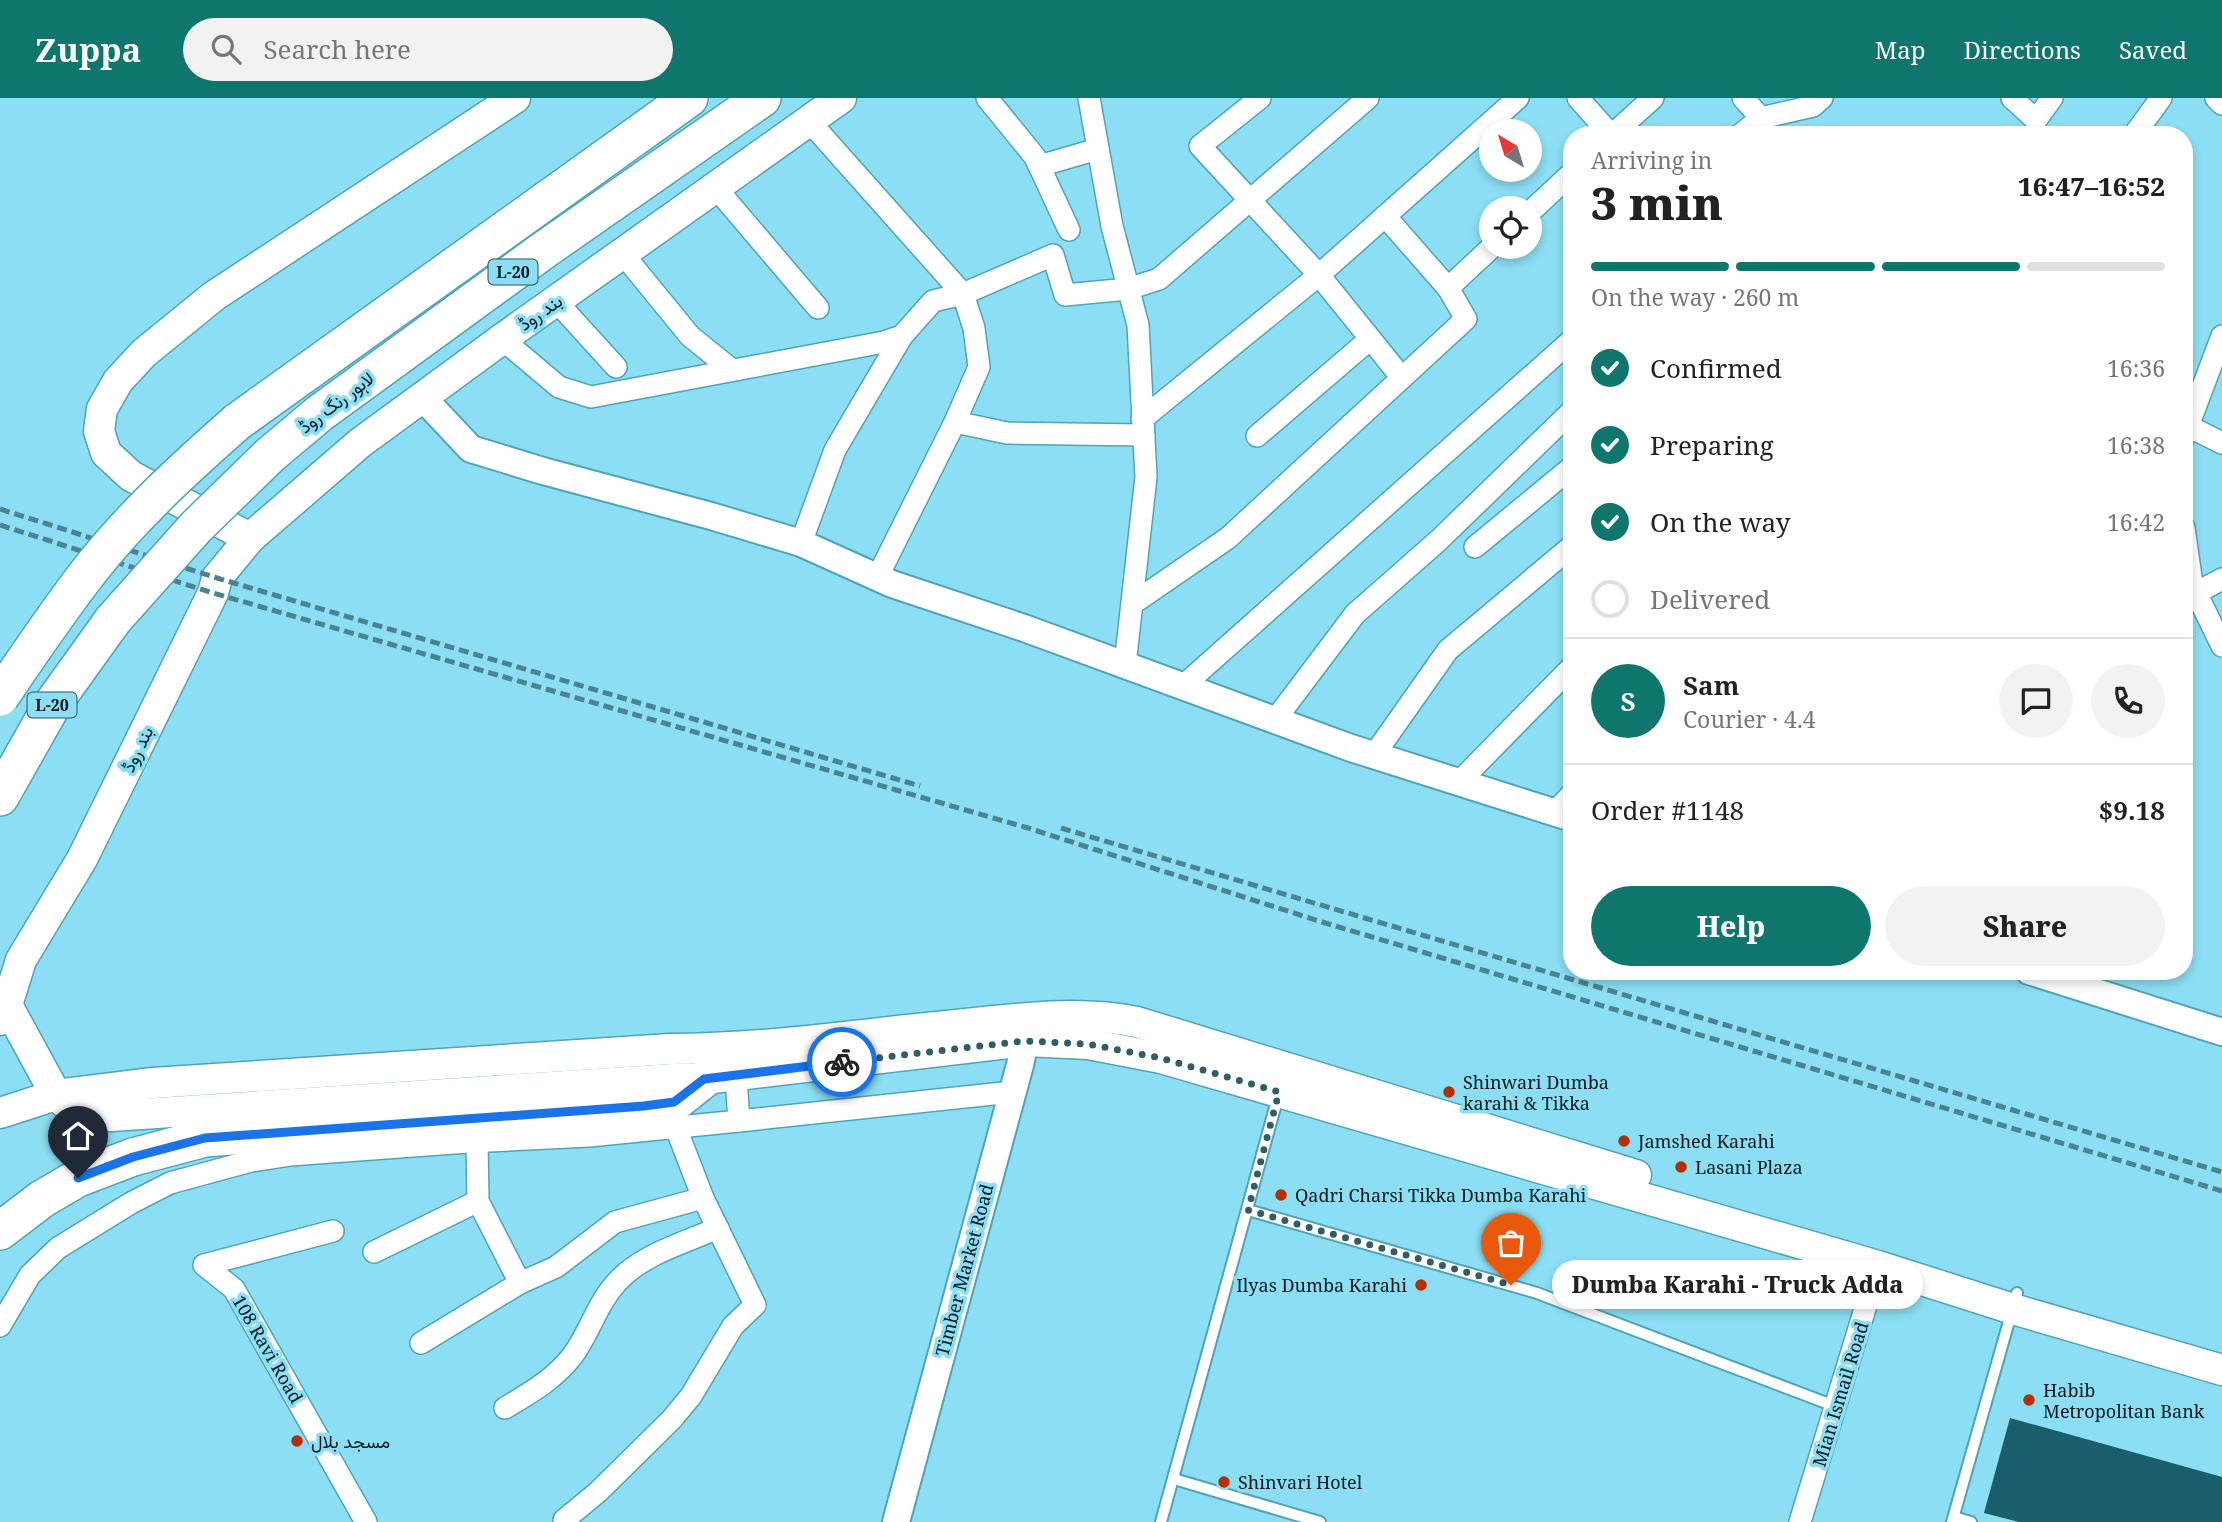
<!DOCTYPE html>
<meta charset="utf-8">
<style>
:root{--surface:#fff;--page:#f2f2f2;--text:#222;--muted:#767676;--line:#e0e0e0;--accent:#0f766e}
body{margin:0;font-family:"Noto Serif",Vazirmatn,serif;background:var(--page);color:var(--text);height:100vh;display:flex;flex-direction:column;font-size:26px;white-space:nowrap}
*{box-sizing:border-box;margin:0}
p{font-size:23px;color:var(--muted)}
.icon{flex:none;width:38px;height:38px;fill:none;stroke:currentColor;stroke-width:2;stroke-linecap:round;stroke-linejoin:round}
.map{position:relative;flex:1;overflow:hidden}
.sheet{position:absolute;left:1563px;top:28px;width:630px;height:854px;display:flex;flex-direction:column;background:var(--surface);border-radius:28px;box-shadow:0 4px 10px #0003}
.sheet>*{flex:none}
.needle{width:46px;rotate:322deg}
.controls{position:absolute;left:1479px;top:21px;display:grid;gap:14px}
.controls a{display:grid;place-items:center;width:63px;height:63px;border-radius:50%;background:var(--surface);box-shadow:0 4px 10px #0003;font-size:35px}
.pin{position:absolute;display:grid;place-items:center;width:60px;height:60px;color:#fff;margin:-72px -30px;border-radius:50% 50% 50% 0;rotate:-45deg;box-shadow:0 0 7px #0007}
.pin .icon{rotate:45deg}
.courier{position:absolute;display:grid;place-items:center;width:70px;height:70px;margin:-35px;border:5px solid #1a73e8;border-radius:50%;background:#fff;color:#222;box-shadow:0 2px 9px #0007}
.bubble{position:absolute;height:49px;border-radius:24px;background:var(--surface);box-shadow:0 4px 10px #0003;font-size:23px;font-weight:800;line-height:49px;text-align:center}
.head em{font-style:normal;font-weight:800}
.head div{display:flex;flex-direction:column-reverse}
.head{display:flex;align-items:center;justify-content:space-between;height:119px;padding:0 28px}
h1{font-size:46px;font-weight:800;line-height:52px}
.bar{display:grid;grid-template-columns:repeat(4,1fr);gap:10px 7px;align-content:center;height:84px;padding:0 28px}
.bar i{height:9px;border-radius:5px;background:var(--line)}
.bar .current{background:var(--accent)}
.bar p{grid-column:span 4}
.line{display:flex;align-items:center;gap:18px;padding:0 28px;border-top:2px solid var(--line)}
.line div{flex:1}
.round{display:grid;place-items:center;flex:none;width:74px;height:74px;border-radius:37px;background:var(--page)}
ol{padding:0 28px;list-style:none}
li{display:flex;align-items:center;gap:21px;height:77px}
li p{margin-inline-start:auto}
li .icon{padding:7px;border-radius:50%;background:var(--accent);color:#fff;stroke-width:4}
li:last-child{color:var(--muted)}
li i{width:38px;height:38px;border:4px solid var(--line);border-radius:50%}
.action{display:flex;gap:14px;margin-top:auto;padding:14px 28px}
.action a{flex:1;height:80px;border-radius:42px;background:var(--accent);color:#fff;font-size:28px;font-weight:800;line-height:80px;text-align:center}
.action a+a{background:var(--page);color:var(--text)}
header{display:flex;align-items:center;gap:42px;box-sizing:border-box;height:98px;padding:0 35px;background:var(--accent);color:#fff}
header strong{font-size:33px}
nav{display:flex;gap:38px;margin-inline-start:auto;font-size:24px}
.search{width:490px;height:63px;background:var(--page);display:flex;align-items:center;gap:18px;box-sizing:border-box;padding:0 24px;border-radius:38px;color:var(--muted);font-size:26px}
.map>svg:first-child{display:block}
</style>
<header>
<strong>Zuppa</strong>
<div class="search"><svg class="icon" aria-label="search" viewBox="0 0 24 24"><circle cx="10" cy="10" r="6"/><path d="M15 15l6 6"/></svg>Search here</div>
<nav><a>Map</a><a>Directions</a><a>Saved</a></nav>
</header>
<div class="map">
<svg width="2222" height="1424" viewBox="0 0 2222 1424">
<rect width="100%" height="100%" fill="#8bdef3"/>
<polygon fill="#1a5d6c" points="2010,1320 2222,1379 2222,1424 2019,1424 1984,1415"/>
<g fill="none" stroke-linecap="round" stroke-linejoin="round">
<defs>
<g id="service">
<polyline points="1248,1112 1537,1195 1837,1309"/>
<polyline points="1174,1381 1320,1424"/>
<polyline points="1954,1419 1971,1424"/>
<polyline points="1161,1424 1279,995"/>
<polyline points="1952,1424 2017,1195"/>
</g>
<g id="minor">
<polyline points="987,0 1035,59 1069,132"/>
<polyline points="1089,0 1112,128 1138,227 1146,379 1125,567"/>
<polyline points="1260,0 1200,48 1319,177 1402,280"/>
<polyline points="1578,0 1611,37"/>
<polyline points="1743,0 1761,20"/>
<polyline points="2012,0 2036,22 2052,0"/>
<polyline points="2216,0 2222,6"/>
<polyline points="809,23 963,196 974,230 979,269 955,324 877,480"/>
<polyline points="1612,37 1653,0"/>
<polyline points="1740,37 1761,20 1813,8 1822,0"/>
<polyline points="2134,37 2161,0"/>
<polyline points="1039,68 1098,51"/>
<polyline points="716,90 818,210"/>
<polyline points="1530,114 1572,75"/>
<polyline points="1385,118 1448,190"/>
<polyline points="623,156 690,238 732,272"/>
<polyline points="556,203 616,269"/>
<polyline points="502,241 559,289 591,299 884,244 902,238 933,203 963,196 1053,157 1065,197 1128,191 1159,181 1368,0"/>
<polyline points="1142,321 1319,177 1518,0"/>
<polyline points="955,324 1007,335 1144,337"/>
<polyline points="2188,328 2222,345"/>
<polyline points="1257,338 1369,242"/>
<polyline points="2184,339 2222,238"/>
<polyline points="2184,430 2192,486 2222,548"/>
<polyline points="801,445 835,352 902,238"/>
<polyline points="1475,449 1572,369"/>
<polyline points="2196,495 2222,481"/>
<polyline points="1132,506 1228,440 1466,221 1448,190 1492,149"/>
<polyline points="1183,588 1572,242"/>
<polyline points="1275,622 1355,516 1439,442 1572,313"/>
<polyline points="1374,657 1448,552 1572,448"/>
<polyline points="1459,684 1572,569"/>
<polyline points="1554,715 1572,696"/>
<polyline points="739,1023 1012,994"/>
<polyline points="477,1043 478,1103 520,1185"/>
<polyline points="333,1133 204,1167 234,1191 366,1424"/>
<polyline points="374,1154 478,1103"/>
<polyline points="0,1228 30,1177 58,1150 131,1105 170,1085 251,1063 290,1057 468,1044 589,1038 739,1023 735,965"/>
<polyline points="421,1245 520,1185 556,1169 615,1124 703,1100"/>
<path d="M 505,1310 C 530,1295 555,1281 573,1257 C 590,1234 597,1205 618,1183 C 643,1156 684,1145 718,1130"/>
<polyline points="564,1422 598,1394 672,1321 691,1298 733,1228 755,1207 703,1100 676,1030"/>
<polyline points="1800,1424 1878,1168"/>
</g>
<g id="tertiary">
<polyline points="422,299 471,351 543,373 711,418 801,445 892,486 1024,530 1351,650 1572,720"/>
<polyline points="2029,873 2222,934"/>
<polyline points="896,1424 1020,967 1025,943 1024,925"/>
</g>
<g id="secondary">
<polyline points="250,440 131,378 106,355 99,333 102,311 118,283 144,255 214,198 515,0"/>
<polyline points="7,907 56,997 73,1012 96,1019 673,981 704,981 1025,943 1088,946 1161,960 1878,1168 2013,1211 2222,1272"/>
<polyline points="0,922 7,907 21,862 82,761 213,495 217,480 250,440 360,345 502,241 841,0"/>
<path d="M 0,1015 L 56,997 L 153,985 L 670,951 C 766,951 861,936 956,927 C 1016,921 1077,912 1137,924 L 1636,1077"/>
</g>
<g id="motorway">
<polyline points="237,324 689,0"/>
<polyline points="270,357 320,315 544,152 762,0"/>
<polyline points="0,699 52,607 113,522"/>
<polyline points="0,1133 42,1101 78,1080 133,1059 205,1040 644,1008 675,1004 704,981"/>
</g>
</defs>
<use href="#service" stroke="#50a4b7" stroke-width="14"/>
<use href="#minor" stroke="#50a4b7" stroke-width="24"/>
<use href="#tertiary" stroke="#50a4b7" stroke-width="30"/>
<use href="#secondary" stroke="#50a4b7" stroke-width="33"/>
<use href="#motorway" stroke="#50a4b7" stroke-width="40"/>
<use href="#service" stroke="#fff" stroke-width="10"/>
<use href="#minor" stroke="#fff" stroke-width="21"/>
<use href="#tertiary" stroke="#fff" stroke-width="26"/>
<use href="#secondary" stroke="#fff" stroke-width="30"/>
<use href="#motorway" stroke="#fff" stroke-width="37"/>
<g stroke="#4c8391" stroke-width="5" stroke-dasharray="10 5" stroke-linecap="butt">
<polyline points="0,411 217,480 920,688"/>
<polyline points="0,427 213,495 1028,730 1322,824 2222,1093"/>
<polyline points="1061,730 2222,1074"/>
</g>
<defs>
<g id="motorway-bridge">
<polyline points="113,522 196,429 270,357"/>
<path d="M 0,599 C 29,556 58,513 90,472 C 133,417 185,370 237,324"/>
</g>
</defs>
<use href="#motorway-bridge" stroke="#50a4b7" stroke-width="40" stroke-linecap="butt"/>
<use href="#motorway-bridge" stroke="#fff" stroke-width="37"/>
</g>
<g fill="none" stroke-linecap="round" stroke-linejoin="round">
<polyline stroke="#315d67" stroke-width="7" stroke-dasharray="0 12.6" points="842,964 1024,943 1088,946 1161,960 1279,994 1248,1112 1511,1187"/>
<polyline stroke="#1a73e8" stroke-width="9" points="78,1080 133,1059 205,1040 644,1008 674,1004 704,981 842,964"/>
</g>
<g fill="#b82e00" stroke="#8bdef3" stroke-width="2.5">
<circle cx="1449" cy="994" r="7"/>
<circle cx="1624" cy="1043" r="7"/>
<circle cx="1681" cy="1069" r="7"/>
<circle cx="1281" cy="1097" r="7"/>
<circle cx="1421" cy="1187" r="7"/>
<circle cx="2029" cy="1302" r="7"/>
<circle cx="297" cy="1343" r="7"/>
<circle cx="1224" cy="1384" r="7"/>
</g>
<g text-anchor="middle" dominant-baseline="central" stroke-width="7" stroke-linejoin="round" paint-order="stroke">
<g fill="#8bdef3" stroke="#2a535c" stroke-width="2">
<rect x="488.5" y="161.5" width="49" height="25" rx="5"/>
<rect x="27.5" y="594.5" width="49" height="25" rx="5"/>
</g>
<g font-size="16" font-weight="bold" fill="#00171c">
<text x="513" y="174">L-20</text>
<text x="52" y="607">L-20</text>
</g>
<g font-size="18" fill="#00171c" stroke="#8bdef3">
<text transform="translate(540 214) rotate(-35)">بند روڈ</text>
<text transform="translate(336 304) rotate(-37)">لاہور رنگ روڈ</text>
<text transform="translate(137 651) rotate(-64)">بند روڈ</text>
<text transform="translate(964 1172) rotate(-75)">Timber Market Road</text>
<text transform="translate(268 1251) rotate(60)">108 Ravi Road</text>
<text transform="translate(1840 1296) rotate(-73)">Mian Ismail Road</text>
</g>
<g font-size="18" fill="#00171c" stroke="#8bdef3" text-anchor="start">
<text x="1463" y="984">Shinwari Dumba<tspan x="1463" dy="21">karahi &amp; Tikka</tspan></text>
<text x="1638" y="1043">Jamshed Karahi</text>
<text x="1695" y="1069">Lasani Plaza</text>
<text x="1295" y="1097">Qadri Charsi Tikka Dumba Karahi</text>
<text x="1407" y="1187" text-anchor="end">Ilyas Dumba Karahi</text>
<text x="2043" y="1292">Habib<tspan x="2043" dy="21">Metropolitan Bank</tspan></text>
<text x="311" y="1343">مسجد بلال</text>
<text x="1238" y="1384">Shinvari Hotel</text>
</g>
</g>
</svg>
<div class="controls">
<a><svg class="needle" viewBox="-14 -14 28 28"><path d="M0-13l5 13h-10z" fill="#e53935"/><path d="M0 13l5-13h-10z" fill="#767676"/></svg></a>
<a><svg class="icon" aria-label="locate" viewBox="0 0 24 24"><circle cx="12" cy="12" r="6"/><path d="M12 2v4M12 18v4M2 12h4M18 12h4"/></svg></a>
</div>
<div class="pin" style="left:1511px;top:1187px;background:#ea580c"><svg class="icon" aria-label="bag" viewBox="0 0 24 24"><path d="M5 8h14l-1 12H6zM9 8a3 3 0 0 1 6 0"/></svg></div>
<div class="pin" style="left:78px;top:1080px;background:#1f2937"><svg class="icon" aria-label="home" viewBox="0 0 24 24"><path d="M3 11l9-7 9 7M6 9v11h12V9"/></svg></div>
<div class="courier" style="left:842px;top:964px"><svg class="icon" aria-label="bike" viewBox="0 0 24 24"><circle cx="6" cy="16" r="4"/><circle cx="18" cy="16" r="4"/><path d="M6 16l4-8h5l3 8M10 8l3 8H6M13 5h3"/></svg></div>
<div class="bubble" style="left:1552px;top:1162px;width:371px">Dumba Karahi - Truck Adda</div>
<section class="sheet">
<div class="head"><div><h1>3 min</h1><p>Arriving in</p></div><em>16:47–16:52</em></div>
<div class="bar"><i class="current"></i><i class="current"></i><i class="current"></i><i></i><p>On the way · 260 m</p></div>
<ol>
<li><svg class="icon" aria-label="check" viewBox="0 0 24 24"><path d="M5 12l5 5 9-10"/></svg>Confirmed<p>16:36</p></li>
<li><svg class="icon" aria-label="check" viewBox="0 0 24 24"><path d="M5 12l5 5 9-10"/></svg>Preparing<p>16:38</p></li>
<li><svg class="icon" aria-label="check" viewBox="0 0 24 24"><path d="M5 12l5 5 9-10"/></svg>On the way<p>16:42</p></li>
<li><i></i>Delivered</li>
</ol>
<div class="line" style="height:126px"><b class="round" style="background:var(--accent);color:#fff">S</b><div><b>Sam</b><p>Courier · 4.4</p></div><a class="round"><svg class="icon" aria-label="chat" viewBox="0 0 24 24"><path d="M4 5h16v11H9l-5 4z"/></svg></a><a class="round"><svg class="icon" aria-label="phone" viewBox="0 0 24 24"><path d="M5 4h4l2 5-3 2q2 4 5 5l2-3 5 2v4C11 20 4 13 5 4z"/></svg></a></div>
<div class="line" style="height:91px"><div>Order #1148</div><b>$9.18</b></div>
<div class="action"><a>Help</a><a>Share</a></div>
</section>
</div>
